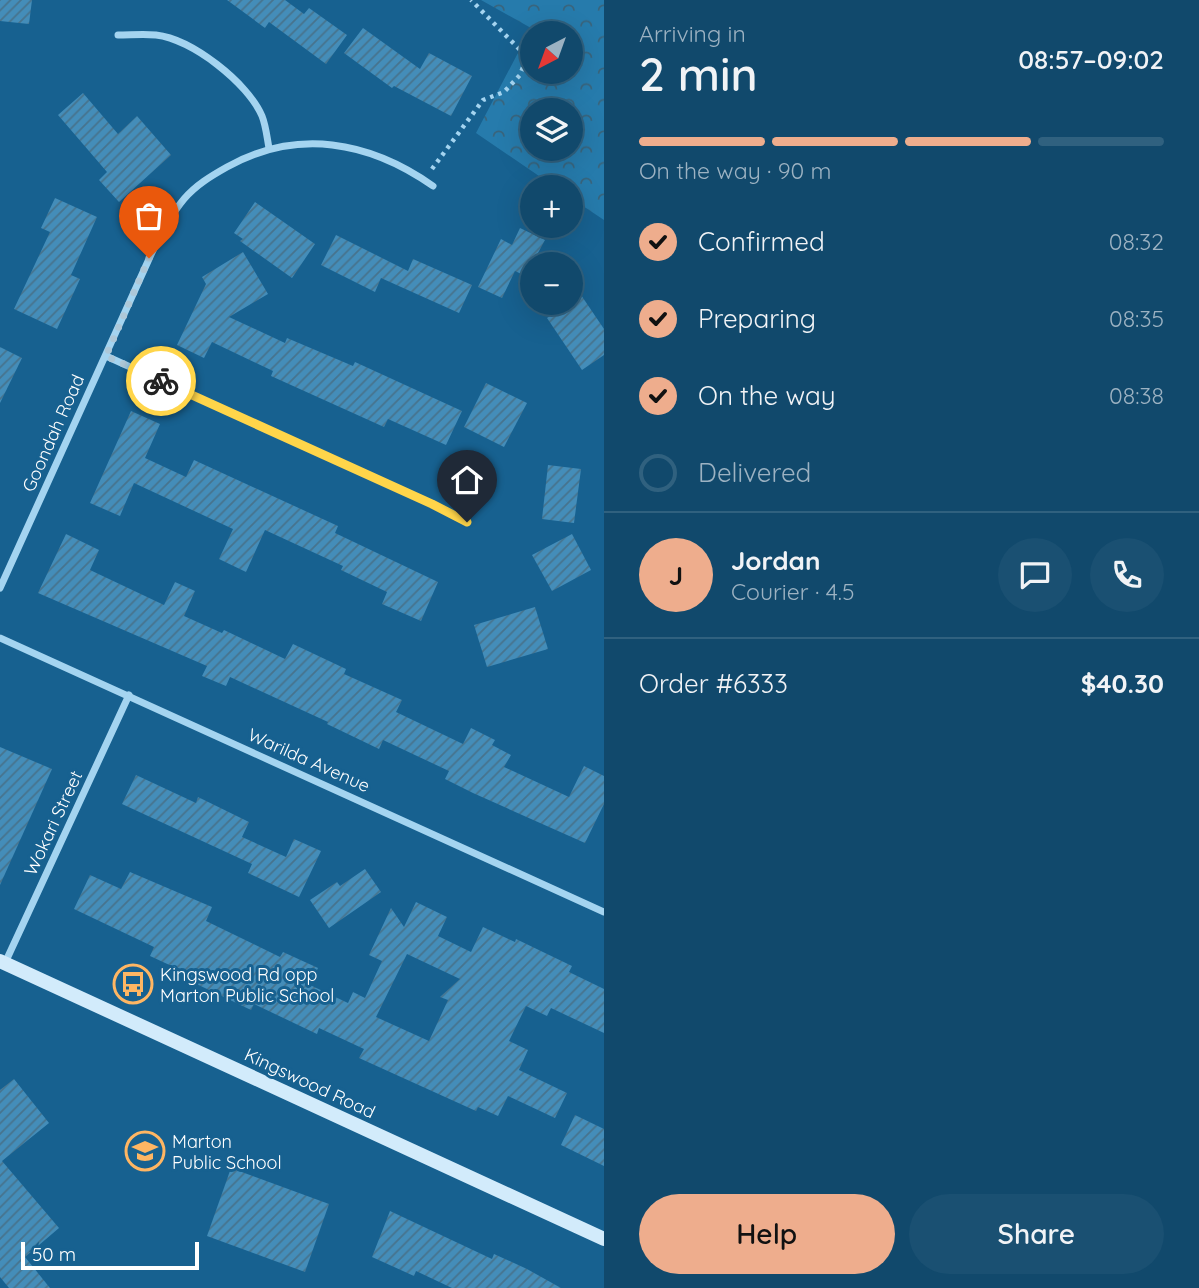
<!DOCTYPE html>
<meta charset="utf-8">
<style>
:root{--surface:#11496c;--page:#1a5072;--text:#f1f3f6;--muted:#9cb2c2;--line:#30617f;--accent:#eead8d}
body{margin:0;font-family:Quicksand,sans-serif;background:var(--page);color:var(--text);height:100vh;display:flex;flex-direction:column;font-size:26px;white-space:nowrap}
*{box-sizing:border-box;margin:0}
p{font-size:23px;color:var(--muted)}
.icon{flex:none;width:38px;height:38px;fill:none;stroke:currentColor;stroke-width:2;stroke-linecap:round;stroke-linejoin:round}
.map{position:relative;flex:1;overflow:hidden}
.details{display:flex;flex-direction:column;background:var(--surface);width:595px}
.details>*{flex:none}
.needle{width:46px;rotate:221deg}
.tools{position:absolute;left:520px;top:21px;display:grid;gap:14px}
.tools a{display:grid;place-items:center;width:63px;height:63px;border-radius:50%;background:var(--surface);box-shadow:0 7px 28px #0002,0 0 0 2px var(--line);font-size:35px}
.scale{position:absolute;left:21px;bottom:18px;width:178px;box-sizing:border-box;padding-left:7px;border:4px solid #fff;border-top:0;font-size:19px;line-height:24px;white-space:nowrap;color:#fff;-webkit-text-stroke:5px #176190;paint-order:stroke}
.pin{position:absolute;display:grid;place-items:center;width:60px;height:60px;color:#fff;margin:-72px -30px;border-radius:50% 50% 50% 0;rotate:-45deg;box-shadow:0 0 7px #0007}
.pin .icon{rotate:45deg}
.courier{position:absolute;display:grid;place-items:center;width:70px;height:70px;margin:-35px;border:5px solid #ffd54a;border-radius:50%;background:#fff;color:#222;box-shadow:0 2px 9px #0007}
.headline em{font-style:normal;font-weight:600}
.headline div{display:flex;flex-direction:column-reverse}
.headline{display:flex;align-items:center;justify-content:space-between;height:119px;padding:0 35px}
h1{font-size:46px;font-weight:600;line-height:52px}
.bar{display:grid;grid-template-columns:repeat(4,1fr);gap:10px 7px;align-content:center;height:84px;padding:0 35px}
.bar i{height:9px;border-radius:5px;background:var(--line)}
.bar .on{background:var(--accent)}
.bar p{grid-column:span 4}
.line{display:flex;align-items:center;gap:18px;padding:0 35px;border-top:2px solid var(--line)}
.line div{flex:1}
.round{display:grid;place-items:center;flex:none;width:74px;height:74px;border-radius:37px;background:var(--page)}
ol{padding:0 35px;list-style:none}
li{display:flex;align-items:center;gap:21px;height:77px}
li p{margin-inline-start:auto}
li .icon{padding:7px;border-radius:50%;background:var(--accent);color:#111;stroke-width:4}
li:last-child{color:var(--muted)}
li i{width:38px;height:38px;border:4px solid var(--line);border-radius:50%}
.button{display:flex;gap:14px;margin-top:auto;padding:14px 35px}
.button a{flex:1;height:80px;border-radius:42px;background:var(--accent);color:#111;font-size:28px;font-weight:600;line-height:80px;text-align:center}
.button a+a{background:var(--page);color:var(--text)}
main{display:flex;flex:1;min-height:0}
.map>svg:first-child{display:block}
</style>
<main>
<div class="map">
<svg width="604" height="1288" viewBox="0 0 604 1288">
<defs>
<pattern id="forest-crowns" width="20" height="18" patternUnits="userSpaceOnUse" patternTransform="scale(1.75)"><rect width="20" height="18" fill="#267bac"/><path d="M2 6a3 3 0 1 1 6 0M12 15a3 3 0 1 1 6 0" fill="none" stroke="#39647c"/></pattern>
<pattern id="building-hatch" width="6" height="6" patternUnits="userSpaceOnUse" patternTransform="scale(1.75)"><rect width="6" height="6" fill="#448db9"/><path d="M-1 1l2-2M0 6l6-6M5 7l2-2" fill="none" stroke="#47738d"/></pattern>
</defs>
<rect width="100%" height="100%" fill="#176190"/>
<path fill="url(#forest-crowns)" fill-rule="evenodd" d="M 481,0 L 604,0 L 604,220 L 571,198 L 570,187 L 555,187 L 476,133 L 531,28 ZM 532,33 L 570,33 L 570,72 L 532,72 ZM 532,110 L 570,110 L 570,149 L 532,149 Z"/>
<g fill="url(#building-hatch)" fill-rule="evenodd">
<polygon points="0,0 32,0 29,24 0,21"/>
<polygon points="227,0 285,0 304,14 309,8 347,35 326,64 269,22 265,28"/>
<polygon points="363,28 420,69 429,53 472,76 451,116 394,86 392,88 344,53"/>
<polygon points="83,93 118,134 137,116 171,155 119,202 99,180 107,172 58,115"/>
<polygon points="55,198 97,217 71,275 80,279 57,329 14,309 50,232 41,228"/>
<polygon points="255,202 315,244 292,278 240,241 243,239 234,233"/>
<polygon points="520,228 545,240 532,264 532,279 515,271 502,298 478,287 501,239 512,245"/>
<polygon points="336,235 408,271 413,259 472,285 459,313 381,278 375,292 321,265"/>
<polygon points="243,252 268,294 229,317 285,343 287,338 353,366 355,362 462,411 446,445 388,419 384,427 271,376 273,371 212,342 204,358 177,345 206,284 202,277"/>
<polygon points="581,295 604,329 604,355 582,370 547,318"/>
<polygon points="0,347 22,358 0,403"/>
<polygon points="486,383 527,403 504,447 464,427"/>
<polygon points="131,411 160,424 145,458 186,477 194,460 338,526 335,533 438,582 421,621 382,604 387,592 341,570 343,566 265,530 246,572 219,559 233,529 134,483 120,516 90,503"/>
<polygon points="548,465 581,469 574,523 542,519"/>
<polygon points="66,534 99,550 90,570 164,605 175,582 195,591 184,616 222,633 224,630 285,659 293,644 346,669 344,674 402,700 396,712 463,744 471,728 495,740 492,745 511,755 504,767 569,797 584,766 604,776 604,804 585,843 473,793 445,779 449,771 383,740 379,749 327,724 328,722 230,677 226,686 202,676 207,666 38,593"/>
<polygon points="572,534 591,570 552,591 532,555"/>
<polygon points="535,607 548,649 487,667 474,625"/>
<polygon points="0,747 52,769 0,885"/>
<polygon points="136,775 196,803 198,797 249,822 242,837 286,857 294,839 321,851 299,897 248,873 252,864 122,804"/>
<polygon points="365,869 381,892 329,928 310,900 337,882 340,886"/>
<path d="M 130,872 L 212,907 L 206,921 L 280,957 L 283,952 L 318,968 L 310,985 L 348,1003 L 353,992 L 365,998 L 382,961 L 369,955 L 391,908 L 404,927 L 416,902 L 447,917 L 438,936 L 471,952 L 483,927 L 515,942 L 516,939 L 572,966 L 569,972 L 604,989 L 604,1033 L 551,1008 L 547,1016 L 526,1006 L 509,1041 L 528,1050 L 519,1070 L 567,1093 L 555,1118 L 508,1096 L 498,1116 L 478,1107 L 476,1111 L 359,1058 L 364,1049 L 319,1028 L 317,1034 L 254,1004 L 251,1010 L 186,979 L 189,974 L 150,956 L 154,947 L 74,909 L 90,875 L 121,889 ZM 407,954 L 460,979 L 440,997 L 448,1000 L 429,1041 L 376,1017 Z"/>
<polygon points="14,1079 49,1123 2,1161 59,1228 25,1257 50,1288 9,1288 0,1277 0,1090"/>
<polygon points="575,1115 604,1129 604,1166 561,1145"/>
<polygon points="231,1168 329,1204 305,1272 207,1236"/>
<polygon points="390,1211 492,1259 494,1254 527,1269 561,1288 452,1288 416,1271 414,1276 372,1257"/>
</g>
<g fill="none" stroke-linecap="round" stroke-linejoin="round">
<polyline stroke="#a4d4f0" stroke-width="4.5" stroke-dasharray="3.5 5" stroke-linecap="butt" points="432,169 483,100 504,92 520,75 527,57 471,0"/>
<g stroke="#a4d4f0" stroke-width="7">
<path d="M 118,35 C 130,35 144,34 156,35 C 192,39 248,83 262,116 C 266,126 267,138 269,148"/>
<polyline points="106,356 432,504 467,522"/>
<path d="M 0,588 L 149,259 C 159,237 169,217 184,199 C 196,185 211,176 227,167 C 297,128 369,141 433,186"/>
<polyline points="0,638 604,912"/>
<polyline points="5,963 129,695"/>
</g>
<polyline stroke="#d2ebfb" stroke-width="14" points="0,961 604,1239"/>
</g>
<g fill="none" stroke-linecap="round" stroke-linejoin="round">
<polyline stroke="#aec8d8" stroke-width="7" stroke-dasharray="0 12.6" points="149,258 106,356 161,381"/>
<polyline stroke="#ffd54a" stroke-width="9" points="161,381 432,504 467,522"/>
</g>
<defs>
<symbol id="bus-ring" viewBox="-11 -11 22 22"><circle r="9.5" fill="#176190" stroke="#ffb663" stroke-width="1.5"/><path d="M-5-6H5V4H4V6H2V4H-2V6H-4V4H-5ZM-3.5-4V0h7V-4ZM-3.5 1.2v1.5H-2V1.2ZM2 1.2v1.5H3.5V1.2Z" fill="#ffb663"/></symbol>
<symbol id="school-ring" viewBox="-11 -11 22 22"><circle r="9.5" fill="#176190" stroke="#ffb663" stroke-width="1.5"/><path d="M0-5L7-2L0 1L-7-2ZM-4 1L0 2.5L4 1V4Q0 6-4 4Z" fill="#ffb663"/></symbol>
</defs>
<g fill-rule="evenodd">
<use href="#bus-ring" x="111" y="962" width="44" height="44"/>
<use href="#school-ring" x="123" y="1129" width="44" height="44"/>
</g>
<g text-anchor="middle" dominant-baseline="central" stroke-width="6" stroke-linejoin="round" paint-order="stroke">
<g font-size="18" fill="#fff" stroke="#176190">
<text transform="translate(53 433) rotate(-66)">Goondah Road</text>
<text transform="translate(309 760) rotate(24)">Warilda Avenue</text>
<text transform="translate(53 823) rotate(-65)">Wokari Street</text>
<text transform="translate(310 1083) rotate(25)">Kingswood Road</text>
</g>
<g font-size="18" fill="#fff" stroke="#176190" text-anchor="start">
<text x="160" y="974">Kingswood Rd opp<tspan x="160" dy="21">Marton Public School</tspan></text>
<text x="172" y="1141">Marton<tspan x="172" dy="21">Public School</tspan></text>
</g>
</g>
</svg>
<div class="tools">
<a><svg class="needle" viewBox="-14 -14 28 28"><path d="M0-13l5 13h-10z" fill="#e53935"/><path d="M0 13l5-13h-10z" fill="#9cb2c2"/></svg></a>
<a><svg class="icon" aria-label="layers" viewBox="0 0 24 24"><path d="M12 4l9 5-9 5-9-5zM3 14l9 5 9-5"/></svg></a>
<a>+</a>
<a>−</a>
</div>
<div class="scale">50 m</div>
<div class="pin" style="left:149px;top:258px;background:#ea580c"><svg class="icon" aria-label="bag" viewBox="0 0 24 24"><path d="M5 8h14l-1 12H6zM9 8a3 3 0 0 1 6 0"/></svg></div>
<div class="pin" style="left:467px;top:522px;background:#1f2937"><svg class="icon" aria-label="home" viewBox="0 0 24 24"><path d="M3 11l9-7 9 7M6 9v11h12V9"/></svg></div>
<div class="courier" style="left:161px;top:381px"><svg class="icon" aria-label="bike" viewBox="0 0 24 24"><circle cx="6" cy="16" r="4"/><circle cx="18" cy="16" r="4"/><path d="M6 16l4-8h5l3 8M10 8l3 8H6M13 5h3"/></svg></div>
</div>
<section class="details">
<div class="headline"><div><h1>2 min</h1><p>Arriving in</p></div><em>08:57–09:02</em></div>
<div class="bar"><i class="on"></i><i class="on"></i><i class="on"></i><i></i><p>On the way · 90 m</p></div>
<ol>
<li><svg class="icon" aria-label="check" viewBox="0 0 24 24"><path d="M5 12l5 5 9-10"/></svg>Confirmed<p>08:32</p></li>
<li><svg class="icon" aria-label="check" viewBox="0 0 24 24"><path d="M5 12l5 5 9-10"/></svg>Preparing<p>08:35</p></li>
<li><svg class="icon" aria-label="check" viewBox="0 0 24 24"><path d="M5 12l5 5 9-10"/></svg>On the way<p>08:38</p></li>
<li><i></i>Delivered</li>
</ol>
<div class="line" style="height:126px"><b class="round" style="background:var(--accent);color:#111">J</b><div><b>Jordan</b><p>Courier · 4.5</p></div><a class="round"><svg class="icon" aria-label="chat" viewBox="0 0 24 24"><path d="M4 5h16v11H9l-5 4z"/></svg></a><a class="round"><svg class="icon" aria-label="phone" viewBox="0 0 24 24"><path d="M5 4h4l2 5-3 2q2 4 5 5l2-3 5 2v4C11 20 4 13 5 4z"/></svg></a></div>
<div class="line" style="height:91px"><div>Order #6333</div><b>$40.30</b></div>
<div class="button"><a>Help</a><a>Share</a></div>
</section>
</main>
